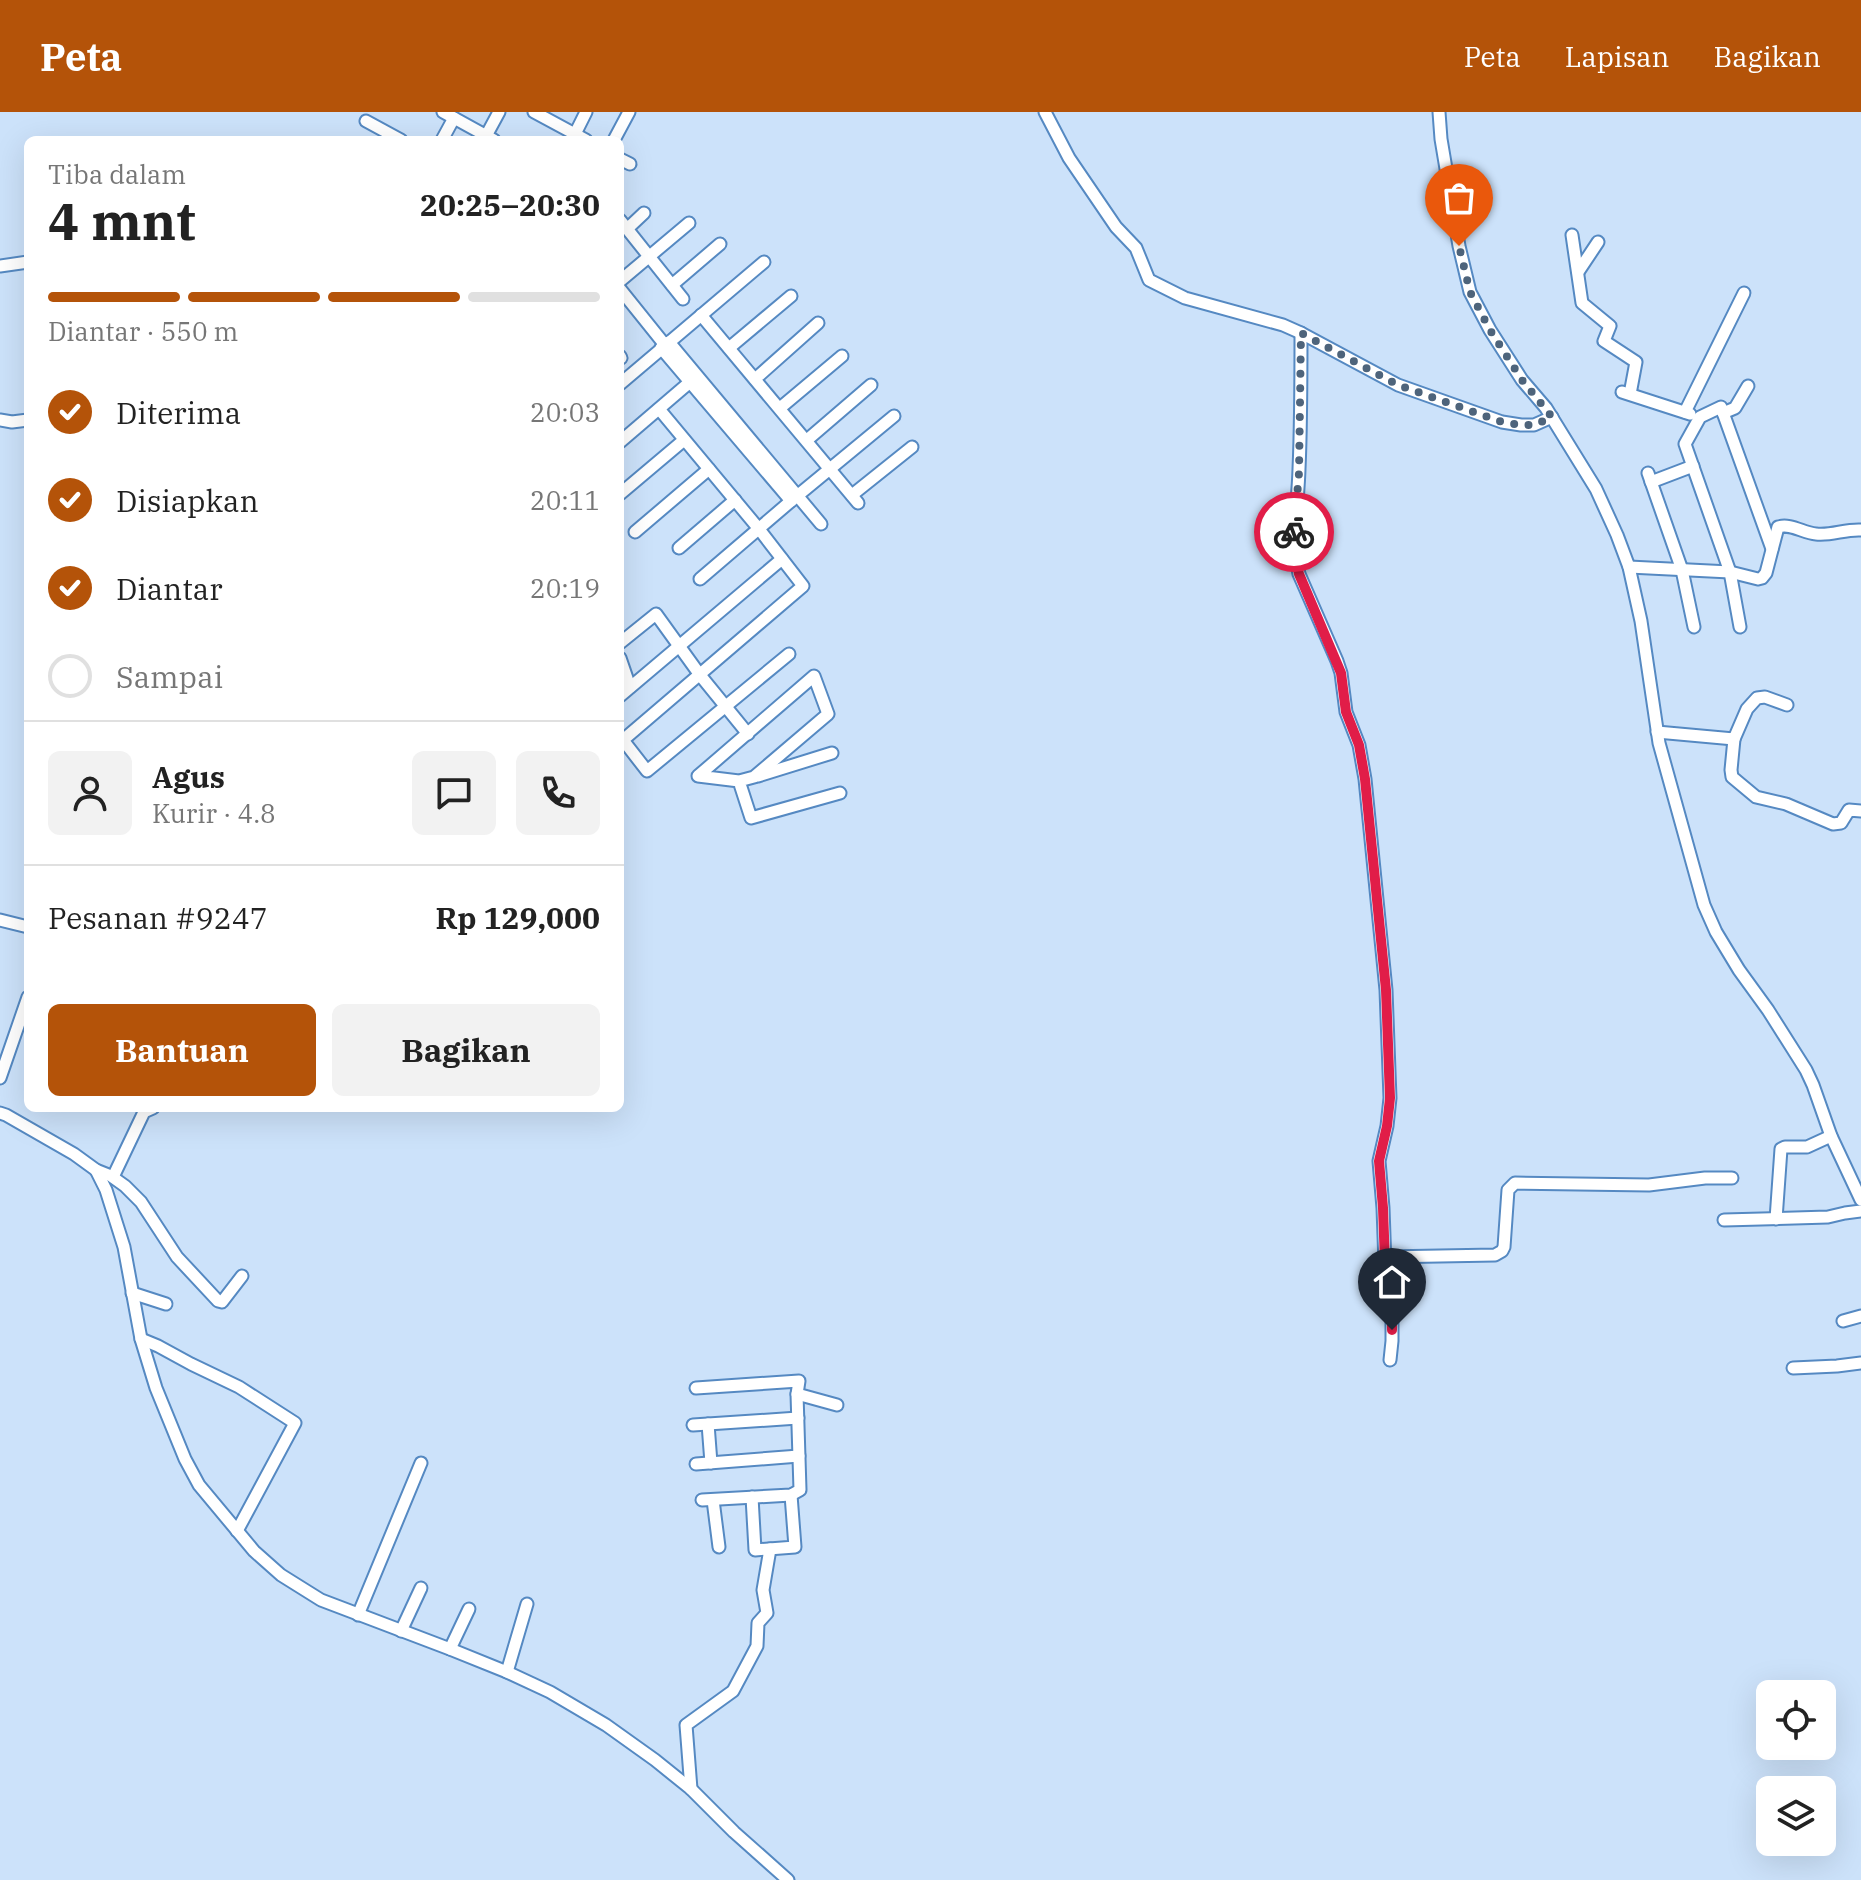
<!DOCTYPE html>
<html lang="id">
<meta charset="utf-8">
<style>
:root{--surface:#fff;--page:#f2f2f2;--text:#222;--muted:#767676;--line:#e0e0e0;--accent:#b45309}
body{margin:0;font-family:"IBM Plex Serif",serif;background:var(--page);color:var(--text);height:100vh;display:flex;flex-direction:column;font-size:30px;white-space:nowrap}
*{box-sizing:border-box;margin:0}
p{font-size:26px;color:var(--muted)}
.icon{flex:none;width:44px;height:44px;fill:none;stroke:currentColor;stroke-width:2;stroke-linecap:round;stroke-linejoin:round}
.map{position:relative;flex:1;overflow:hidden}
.details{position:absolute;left:24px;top:24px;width:600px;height:976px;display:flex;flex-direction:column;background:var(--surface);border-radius:12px;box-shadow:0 8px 32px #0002}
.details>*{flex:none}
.buttons{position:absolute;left:1756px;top:1568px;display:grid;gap:16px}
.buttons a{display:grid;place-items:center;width:80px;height:80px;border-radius:12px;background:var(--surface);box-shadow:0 8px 32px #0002;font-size:40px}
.pin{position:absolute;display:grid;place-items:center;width:68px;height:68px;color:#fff;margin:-82px -34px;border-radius:50% 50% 50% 0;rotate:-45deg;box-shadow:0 0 8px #0007}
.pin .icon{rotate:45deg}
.courier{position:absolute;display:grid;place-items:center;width:80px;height:80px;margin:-40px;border:6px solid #e11d48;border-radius:50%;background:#fff;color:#222;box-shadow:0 2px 10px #0007}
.head em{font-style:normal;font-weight:700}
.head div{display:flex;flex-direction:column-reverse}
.head{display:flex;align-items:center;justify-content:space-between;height:136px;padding:0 24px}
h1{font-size:52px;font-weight:700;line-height:60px}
.bar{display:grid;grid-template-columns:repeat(4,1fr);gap:12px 8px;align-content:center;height:96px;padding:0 24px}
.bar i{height:10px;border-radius:6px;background:var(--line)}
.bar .selected{background:var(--accent)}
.bar p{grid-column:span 4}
.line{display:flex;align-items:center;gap:20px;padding:0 24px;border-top:2px solid var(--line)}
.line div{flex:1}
.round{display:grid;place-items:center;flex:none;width:84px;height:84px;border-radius:12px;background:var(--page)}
ol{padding:0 24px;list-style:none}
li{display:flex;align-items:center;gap:24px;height:88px}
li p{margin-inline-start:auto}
li .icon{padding:8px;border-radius:50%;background:var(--accent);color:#fff;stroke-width:4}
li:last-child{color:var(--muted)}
li i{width:44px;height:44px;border:4px solid var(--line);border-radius:50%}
.cta{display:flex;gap:16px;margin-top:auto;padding:16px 24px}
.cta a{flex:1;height:92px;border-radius:12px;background:var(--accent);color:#fff;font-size:32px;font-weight:700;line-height:92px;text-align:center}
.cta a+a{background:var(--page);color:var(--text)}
header{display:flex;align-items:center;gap:48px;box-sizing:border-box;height:112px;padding:0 40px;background:var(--accent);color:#fff}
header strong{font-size:38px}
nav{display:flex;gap:44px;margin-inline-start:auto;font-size:28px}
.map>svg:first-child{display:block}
</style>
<header>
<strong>Peta</strong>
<nav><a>Peta</a><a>Lapisan</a><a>Bagikan</a></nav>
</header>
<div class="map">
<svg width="1861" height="1768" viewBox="0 0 1861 1768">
<rect width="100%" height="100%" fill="#cce2fa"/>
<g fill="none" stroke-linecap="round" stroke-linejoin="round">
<defs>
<g id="minor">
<polyline points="443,0 494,28"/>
<polyline points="534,0 586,28"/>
<polyline points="1045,0 1069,46 1116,115 1136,136 1149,168 1185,186 1283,213 1301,221 1398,273 1502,310 1521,313 1534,313 1552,305"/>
<polyline points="1439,0 1441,27 1459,134 1470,180 1490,218 1522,268 1546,296 1596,377 1617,423 1629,455 1641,509 1659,631 1704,793 1716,820 1739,858 1768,898 1806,958 1813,973 1831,1024 1861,1088"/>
<polyline points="366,9 401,28"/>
<polyline points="575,22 586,0"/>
<polyline points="486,24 499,0"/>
<polyline points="442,28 454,6"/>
<polyline points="614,28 629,0"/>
<polyline points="620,47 630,52"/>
<polyline points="620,108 683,187"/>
<polyline points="627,117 644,101"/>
<polyline points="1572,123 1582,191 1610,214 1604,229 1636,250 1630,282"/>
<polyline points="0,154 28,150"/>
<polyline points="1578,160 1598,130"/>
<polyline points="620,169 689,111"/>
<polyline points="672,173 720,132"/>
<polyline points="620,177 665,233"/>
<polyline points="701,203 858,391"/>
<path d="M 1301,221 C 1301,266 1301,312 1299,357 C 1298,393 1291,427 1299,462 L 1337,549 L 1341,561 L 1346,600 L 1359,633 L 1365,667 L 1386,878 L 1390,986 L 1387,1014 L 1379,1049 L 1383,1096 L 1385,1152 L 1392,1177 L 1392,1229 L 1390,1248"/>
<polyline points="669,230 821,412"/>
<polyline points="661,236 791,389"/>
<polyline points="729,236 791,184"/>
<polyline points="620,244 621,246"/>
<polyline points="755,267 818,211"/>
<polyline points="620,272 764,150"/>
<polyline points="1622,280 1690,302"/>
<polyline points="780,296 842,244"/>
<polyline points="659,297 759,417 803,474 623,628 647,659 789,542"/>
<polyline points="1685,300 1744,181"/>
<polyline points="1723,301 1735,296 1748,274"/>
<polyline points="0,308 12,310 28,308"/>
<polyline points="807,328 871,273"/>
<polyline points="620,330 690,270"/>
<polyline points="1648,361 1682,458 1694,515"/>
<polyline points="1651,370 1693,354"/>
<polyline points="620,382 684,328"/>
<polyline points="852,383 912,335"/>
<polyline points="635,420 709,357"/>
<polyline points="679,436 735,388"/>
<path d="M 1629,455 L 1730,460 L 1758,467 L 1762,466 L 1766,461 L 1778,415 C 1791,411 1803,421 1816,422 C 1831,424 1845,417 1861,418"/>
<polyline points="700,467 791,389 894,304"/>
<polyline points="1740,515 1730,460 1685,332 1700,305 1721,295 1772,437"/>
<polyline points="620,531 656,502 700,563 748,622"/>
<polyline points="620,546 630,575"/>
<polyline points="620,584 782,447"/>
<polyline points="1657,620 1734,627 1747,597 1757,586 1765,585 1787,593"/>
<polyline points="1734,627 1731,658 1732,665 1756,685 1786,692 1833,712 1841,711 1849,698 1861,699"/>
<polyline points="758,664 832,641"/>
<polyline points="739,669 754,665 828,602 814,564 698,664 739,669 751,706 840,681"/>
<polyline points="0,808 28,815"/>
<polyline points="0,966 28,885"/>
<polyline points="0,1001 6,1003 74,1042 96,1058 111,1064 125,1074 141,1090 177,1145 218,1189 222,1190 242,1164"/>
<polyline points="96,1058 106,1078 124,1135 141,1227 156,1276 185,1347 199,1373 254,1439 281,1463 321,1488 450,1537 507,1560 550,1580 606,1613 655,1648 691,1677 734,1720 788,1768"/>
<polyline points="113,1065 144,1000 153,996"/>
<polyline points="1776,1107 1781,1037 1785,1035 1807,1035 1831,1024"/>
<polyline points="1724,1108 1828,1105 1845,1101 1861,1099"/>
<polyline points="1385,1145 1495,1143 1502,1139 1504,1135 1508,1078 1515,1071 1649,1073 1705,1066 1732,1066"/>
<polyline points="132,1181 166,1192"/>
<polyline points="1843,1209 1861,1204"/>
<polyline points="141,1227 158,1234 191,1252 239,1275 295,1311 237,1419"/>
<polyline points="1793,1256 1837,1254 1861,1251"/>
<polyline points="696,1276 799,1269 797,1282 800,1378 791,1383 702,1388"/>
<polyline points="797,1282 837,1293"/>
<polyline points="708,1312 711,1351"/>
<polyline points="693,1313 798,1306"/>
<polyline points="696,1352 799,1344"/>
<polyline points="752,1385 755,1438 795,1435 791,1383"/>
<polyline points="713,1388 719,1435"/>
<polyline points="358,1503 421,1351"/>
<polyline points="401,1519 421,1476"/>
<polyline points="450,1537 469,1497"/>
<polyline points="507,1560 527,1492"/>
<polyline points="691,1677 686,1613 733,1579 757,1534 758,1511 767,1501 763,1478 770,1437"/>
</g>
</defs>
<use href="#minor" stroke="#5589c2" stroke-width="15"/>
<use href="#minor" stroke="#fff" stroke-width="11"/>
</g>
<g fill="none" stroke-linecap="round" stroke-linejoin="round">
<polyline stroke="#4e647b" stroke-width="8" stroke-dasharray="0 14.4" points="1294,420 1299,361 1301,221 1398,273 1502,310 1521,313 1534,313 1552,305 1522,268 1490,218 1470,180 1459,134"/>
<polyline stroke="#e11d48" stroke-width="10" points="1294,420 1296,448 1299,462 1341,561 1346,600 1359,633 1365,667 1386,878 1390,986 1387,1014 1379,1049 1383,1096 1385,1152 1392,1177 1392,1218"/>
</g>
</svg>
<div class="buttons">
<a><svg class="icon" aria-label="locate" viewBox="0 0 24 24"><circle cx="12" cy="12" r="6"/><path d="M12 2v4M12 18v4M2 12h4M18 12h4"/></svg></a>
<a><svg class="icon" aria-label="layers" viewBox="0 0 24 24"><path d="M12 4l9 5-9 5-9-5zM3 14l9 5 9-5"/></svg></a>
</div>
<div class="pin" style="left:1459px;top:134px;background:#ea580c"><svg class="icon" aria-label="bag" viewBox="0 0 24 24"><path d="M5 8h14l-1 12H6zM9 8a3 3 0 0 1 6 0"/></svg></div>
<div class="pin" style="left:1392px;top:1218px;background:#1f2937"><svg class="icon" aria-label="home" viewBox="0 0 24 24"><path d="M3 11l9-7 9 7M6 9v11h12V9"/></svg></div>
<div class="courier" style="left:1294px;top:420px"><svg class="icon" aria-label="bike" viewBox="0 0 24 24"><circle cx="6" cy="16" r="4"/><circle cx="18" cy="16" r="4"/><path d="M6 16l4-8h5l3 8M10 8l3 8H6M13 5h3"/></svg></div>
<section class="details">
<div class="head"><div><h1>4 mnt</h1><p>Tiba dalam</p></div><em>20:25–20:30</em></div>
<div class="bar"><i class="selected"></i><i class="selected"></i><i class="selected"></i><i></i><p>Diantar · 550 m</p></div>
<ol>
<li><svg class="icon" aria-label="check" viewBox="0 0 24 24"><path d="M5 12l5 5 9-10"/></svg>Diterima<p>20:03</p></li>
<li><svg class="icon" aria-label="check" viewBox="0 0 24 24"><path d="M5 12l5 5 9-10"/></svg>Disiapkan<p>20:11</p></li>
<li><svg class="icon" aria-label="check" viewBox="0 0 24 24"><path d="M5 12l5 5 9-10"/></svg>Diantar<p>20:19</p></li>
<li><i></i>Sampai</li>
</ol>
<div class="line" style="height:144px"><a class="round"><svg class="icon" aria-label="person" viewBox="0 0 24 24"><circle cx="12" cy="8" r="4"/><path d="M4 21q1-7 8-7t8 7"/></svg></a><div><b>Agus</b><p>Kurir · 4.8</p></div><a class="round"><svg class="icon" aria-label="chat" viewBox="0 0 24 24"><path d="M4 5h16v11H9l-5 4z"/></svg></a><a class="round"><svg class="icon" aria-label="phone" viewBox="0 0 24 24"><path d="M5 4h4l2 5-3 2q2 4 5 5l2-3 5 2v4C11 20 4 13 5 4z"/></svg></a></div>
<div class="line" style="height:104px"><div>Pesanan #9247</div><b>Rp 129,000</b></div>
<div class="cta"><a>Bantuan</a><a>Bagikan</a></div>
</section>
</div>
